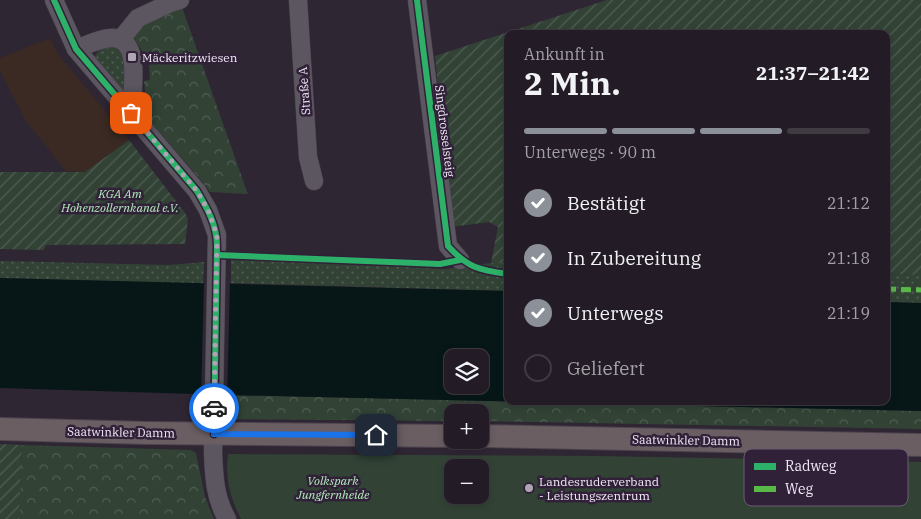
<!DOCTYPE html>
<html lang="de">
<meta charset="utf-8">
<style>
:root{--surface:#231c26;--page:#2f2932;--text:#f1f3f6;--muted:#a3a1a7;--line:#403a43;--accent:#8c9099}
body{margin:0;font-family:"IBM Plex Serif",serif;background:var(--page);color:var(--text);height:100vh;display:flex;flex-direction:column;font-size:19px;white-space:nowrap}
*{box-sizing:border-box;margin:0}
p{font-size:16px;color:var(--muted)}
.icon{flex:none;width:28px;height:28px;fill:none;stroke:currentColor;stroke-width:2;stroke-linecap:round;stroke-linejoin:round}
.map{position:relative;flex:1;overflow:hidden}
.sheet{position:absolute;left:504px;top:30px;width:386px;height:375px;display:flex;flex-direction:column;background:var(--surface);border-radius:10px;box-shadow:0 2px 8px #0003,0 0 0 1px var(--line)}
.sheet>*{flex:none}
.tools{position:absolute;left:444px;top:349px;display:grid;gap:10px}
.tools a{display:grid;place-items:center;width:45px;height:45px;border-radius:10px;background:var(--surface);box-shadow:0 2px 8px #0003,0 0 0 1px var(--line);font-size:25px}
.pin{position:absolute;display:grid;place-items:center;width:42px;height:42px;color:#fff;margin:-21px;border-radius:10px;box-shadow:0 2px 8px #0006}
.courier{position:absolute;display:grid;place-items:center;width:50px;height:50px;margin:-25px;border:4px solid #1a73e8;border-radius:50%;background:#fff;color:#222;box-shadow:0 1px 6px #0007}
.summary em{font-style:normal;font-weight:700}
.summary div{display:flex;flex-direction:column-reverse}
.summary{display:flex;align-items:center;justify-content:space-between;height:85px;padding:0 20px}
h1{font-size:32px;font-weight:700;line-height:38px}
.bar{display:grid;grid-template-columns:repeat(4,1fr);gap:8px 5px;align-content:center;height:60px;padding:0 20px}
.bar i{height:6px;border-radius:4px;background:var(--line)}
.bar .on{background:var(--accent)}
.bar p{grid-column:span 4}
ol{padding:0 20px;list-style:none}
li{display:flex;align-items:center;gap:15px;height:55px}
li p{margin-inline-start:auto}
li .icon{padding:5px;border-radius:50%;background:var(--accent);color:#fff;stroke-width:4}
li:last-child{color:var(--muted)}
li i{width:28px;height:28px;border:2px solid var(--line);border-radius:50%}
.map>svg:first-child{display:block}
</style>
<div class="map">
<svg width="921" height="519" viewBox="0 0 921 519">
<defs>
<pattern id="grass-dots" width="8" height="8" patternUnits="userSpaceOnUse" patternTransform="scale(1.25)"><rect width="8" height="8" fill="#324336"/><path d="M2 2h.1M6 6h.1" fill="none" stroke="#505e54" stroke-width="1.8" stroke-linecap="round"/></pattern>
<pattern id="forest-crowns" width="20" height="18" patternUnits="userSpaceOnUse" patternTransform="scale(1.25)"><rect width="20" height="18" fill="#324336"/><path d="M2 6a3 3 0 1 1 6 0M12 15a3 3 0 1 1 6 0" fill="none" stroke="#505e54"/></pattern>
<pattern id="garden-furrows" width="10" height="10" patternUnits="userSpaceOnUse" patternTransform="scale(1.25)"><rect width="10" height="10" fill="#324336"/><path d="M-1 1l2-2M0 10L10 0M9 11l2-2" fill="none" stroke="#505e54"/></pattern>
</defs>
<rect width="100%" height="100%" fill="#2f2633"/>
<polygon fill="#3a2a23" points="50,38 58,54 129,140 85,172 66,171 26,121 0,71 0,58"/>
<g fill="url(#grass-dots)">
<polygon points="111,45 119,48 123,57 126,90 124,92 94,57 100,49"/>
<polygon points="231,258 446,269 491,263 507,263 507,291 231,283"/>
<polygon points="0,261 169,265 204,262 203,284 0,278"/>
<polygon points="886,274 921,275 921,303 886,302"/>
</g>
<g fill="url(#forest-crowns)">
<polygon points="182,7 246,189 248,194 210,192 201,180 148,119 144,81 150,80 149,64 143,64 142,51 133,36 144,22"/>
<polygon points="227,395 921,411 921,429 480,421 480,412 452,412 452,421 226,419"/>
<polygon points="22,445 191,450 196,453 205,497 214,519 19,519"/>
</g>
<path fill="#324336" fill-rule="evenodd" d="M 228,454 L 597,456 L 921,462 L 921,519 L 241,519 C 230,498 225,478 228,454 ZM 452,468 L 480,468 L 480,495 L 452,495 Z"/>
<g fill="url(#garden-furrows)">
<polygon points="607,0 921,0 921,275 886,274 886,34 508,34 507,263 491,263 498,227 489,222 451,227 435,56"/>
<polygon points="129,140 185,213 188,219 185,244 46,245 44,250 0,249 0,172 85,172"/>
<polygon points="0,444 22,445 19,519 0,519"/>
</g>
<path fill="#071718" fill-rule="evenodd" d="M 0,278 L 507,291 L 508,401 L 886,401 L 886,302 L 921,303 L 921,411 L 227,395 L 0,388 ZM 452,358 L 480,358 L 480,385 L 452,385 Z"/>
<polygon fill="#2f2633" points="204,281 230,281 227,398 201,397"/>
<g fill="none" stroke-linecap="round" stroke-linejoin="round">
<defs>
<g id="minor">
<path d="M 54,0 L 76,49 L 197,191 L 208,210 L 217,235 L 213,453 C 214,477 215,498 227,519"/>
<polyline points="298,0 308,157 314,181"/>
<polyline points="417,0 448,246 460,260"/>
<polyline points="121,39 138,18 170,3 180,0"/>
<path d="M 76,49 C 87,45 98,39 110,38 C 143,35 132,92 131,113"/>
</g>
<g id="major">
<polyline points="0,429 147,433 452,436"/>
<polyline points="480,436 921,445"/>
</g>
</defs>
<use href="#minor" stroke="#4b434e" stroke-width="19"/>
<use href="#major" stroke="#4b434e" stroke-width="24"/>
<use href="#minor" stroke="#5c5660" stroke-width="18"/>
<use href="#major" stroke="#6a5e62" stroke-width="22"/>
<polyline stroke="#58b947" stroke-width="5" stroke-dasharray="10 5" stroke-linecap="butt" points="886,289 921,290"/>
<defs>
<g id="cycleway">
<path d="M 54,0 L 76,49 L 197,191 C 207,208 217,225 217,246 L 214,434"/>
<path d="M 417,0 L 448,246 C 468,268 479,270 508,274"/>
<polyline points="217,255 440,264 460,260"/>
</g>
</defs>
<use href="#cycleway" stroke="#302138" stroke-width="9"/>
<use href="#cycleway" stroke="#2db169" stroke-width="6"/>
</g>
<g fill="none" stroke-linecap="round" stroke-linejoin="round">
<polyline stroke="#aea4b3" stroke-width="5" stroke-dasharray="0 9" points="131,113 197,191 208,210 217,235 214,408"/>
<polyline stroke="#1a73e8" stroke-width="6" points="214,408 214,434 376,435"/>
</g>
<g fill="#aea4b3" stroke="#302138" stroke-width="2">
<rect x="127" y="52" width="10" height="10" rx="2.5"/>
<circle cx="529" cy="488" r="5"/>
</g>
<g text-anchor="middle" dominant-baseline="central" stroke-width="5" stroke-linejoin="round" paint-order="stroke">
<g font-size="12" fill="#f2e8f8" stroke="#302138" text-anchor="start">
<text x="142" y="57">Mäckeritzwiesen</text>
<text x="539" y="481">Landesruderverband<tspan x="539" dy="14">- Leistungszentrum</tspan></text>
</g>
<g font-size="12" fill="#f2e8f8" stroke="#302138">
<text transform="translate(304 91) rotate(-94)">Straße A</text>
<text transform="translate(445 131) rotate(83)">Singdrosselsteig</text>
<text transform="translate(121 432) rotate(1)">Saatwinkler Damm</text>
<text transform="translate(686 440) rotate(1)">Saatwinkler Damm</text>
</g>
<g font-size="12" font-style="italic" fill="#b3eeba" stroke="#302138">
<text x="120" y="193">KGA Am<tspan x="120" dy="14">Hohenzollernkanal e.V.</tspan></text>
<text x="333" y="480">Volkspark<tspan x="333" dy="14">Jungfernheide</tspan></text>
</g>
</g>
<rect x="744" y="449" width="164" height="57" rx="8" fill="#302138" stroke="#6a5d72" stroke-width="1"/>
<rect x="754" y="463" width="22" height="7" fill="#2db169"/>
<rect x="754" y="486" width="22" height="6" fill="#58b947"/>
<g font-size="14" fill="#f2e8f8">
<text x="785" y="471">Radweg</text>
<text x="785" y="494">Weg</text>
</g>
</svg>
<div class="tools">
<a><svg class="icon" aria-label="layers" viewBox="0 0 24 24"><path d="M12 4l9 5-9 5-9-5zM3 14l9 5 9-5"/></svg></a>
<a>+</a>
<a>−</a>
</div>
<div class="pin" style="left:131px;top:113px;background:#ea580c"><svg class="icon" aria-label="bag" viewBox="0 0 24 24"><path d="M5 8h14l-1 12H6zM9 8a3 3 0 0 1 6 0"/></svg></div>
<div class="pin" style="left:376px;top:435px;background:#1f2937"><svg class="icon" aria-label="home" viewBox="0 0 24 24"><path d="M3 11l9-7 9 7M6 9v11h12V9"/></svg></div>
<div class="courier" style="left:214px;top:408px"><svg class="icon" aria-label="car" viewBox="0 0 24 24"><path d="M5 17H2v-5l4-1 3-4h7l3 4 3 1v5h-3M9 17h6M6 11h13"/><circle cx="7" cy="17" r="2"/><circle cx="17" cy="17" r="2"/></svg></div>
<section class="sheet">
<div class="summary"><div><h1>2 Min.</h1><p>Ankunft in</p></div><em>21:37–21:42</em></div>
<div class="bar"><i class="on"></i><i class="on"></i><i class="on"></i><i></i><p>Unterwegs · 90 m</p></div>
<ol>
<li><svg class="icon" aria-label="check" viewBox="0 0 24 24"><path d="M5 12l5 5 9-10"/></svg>Bestätigt<p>21:12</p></li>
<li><svg class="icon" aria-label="check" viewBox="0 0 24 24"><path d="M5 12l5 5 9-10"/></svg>In Zubereitung<p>21:18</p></li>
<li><svg class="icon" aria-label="check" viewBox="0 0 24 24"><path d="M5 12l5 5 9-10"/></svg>Unterwegs<p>21:19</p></li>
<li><i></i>Geliefert</li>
</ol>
</section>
</div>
